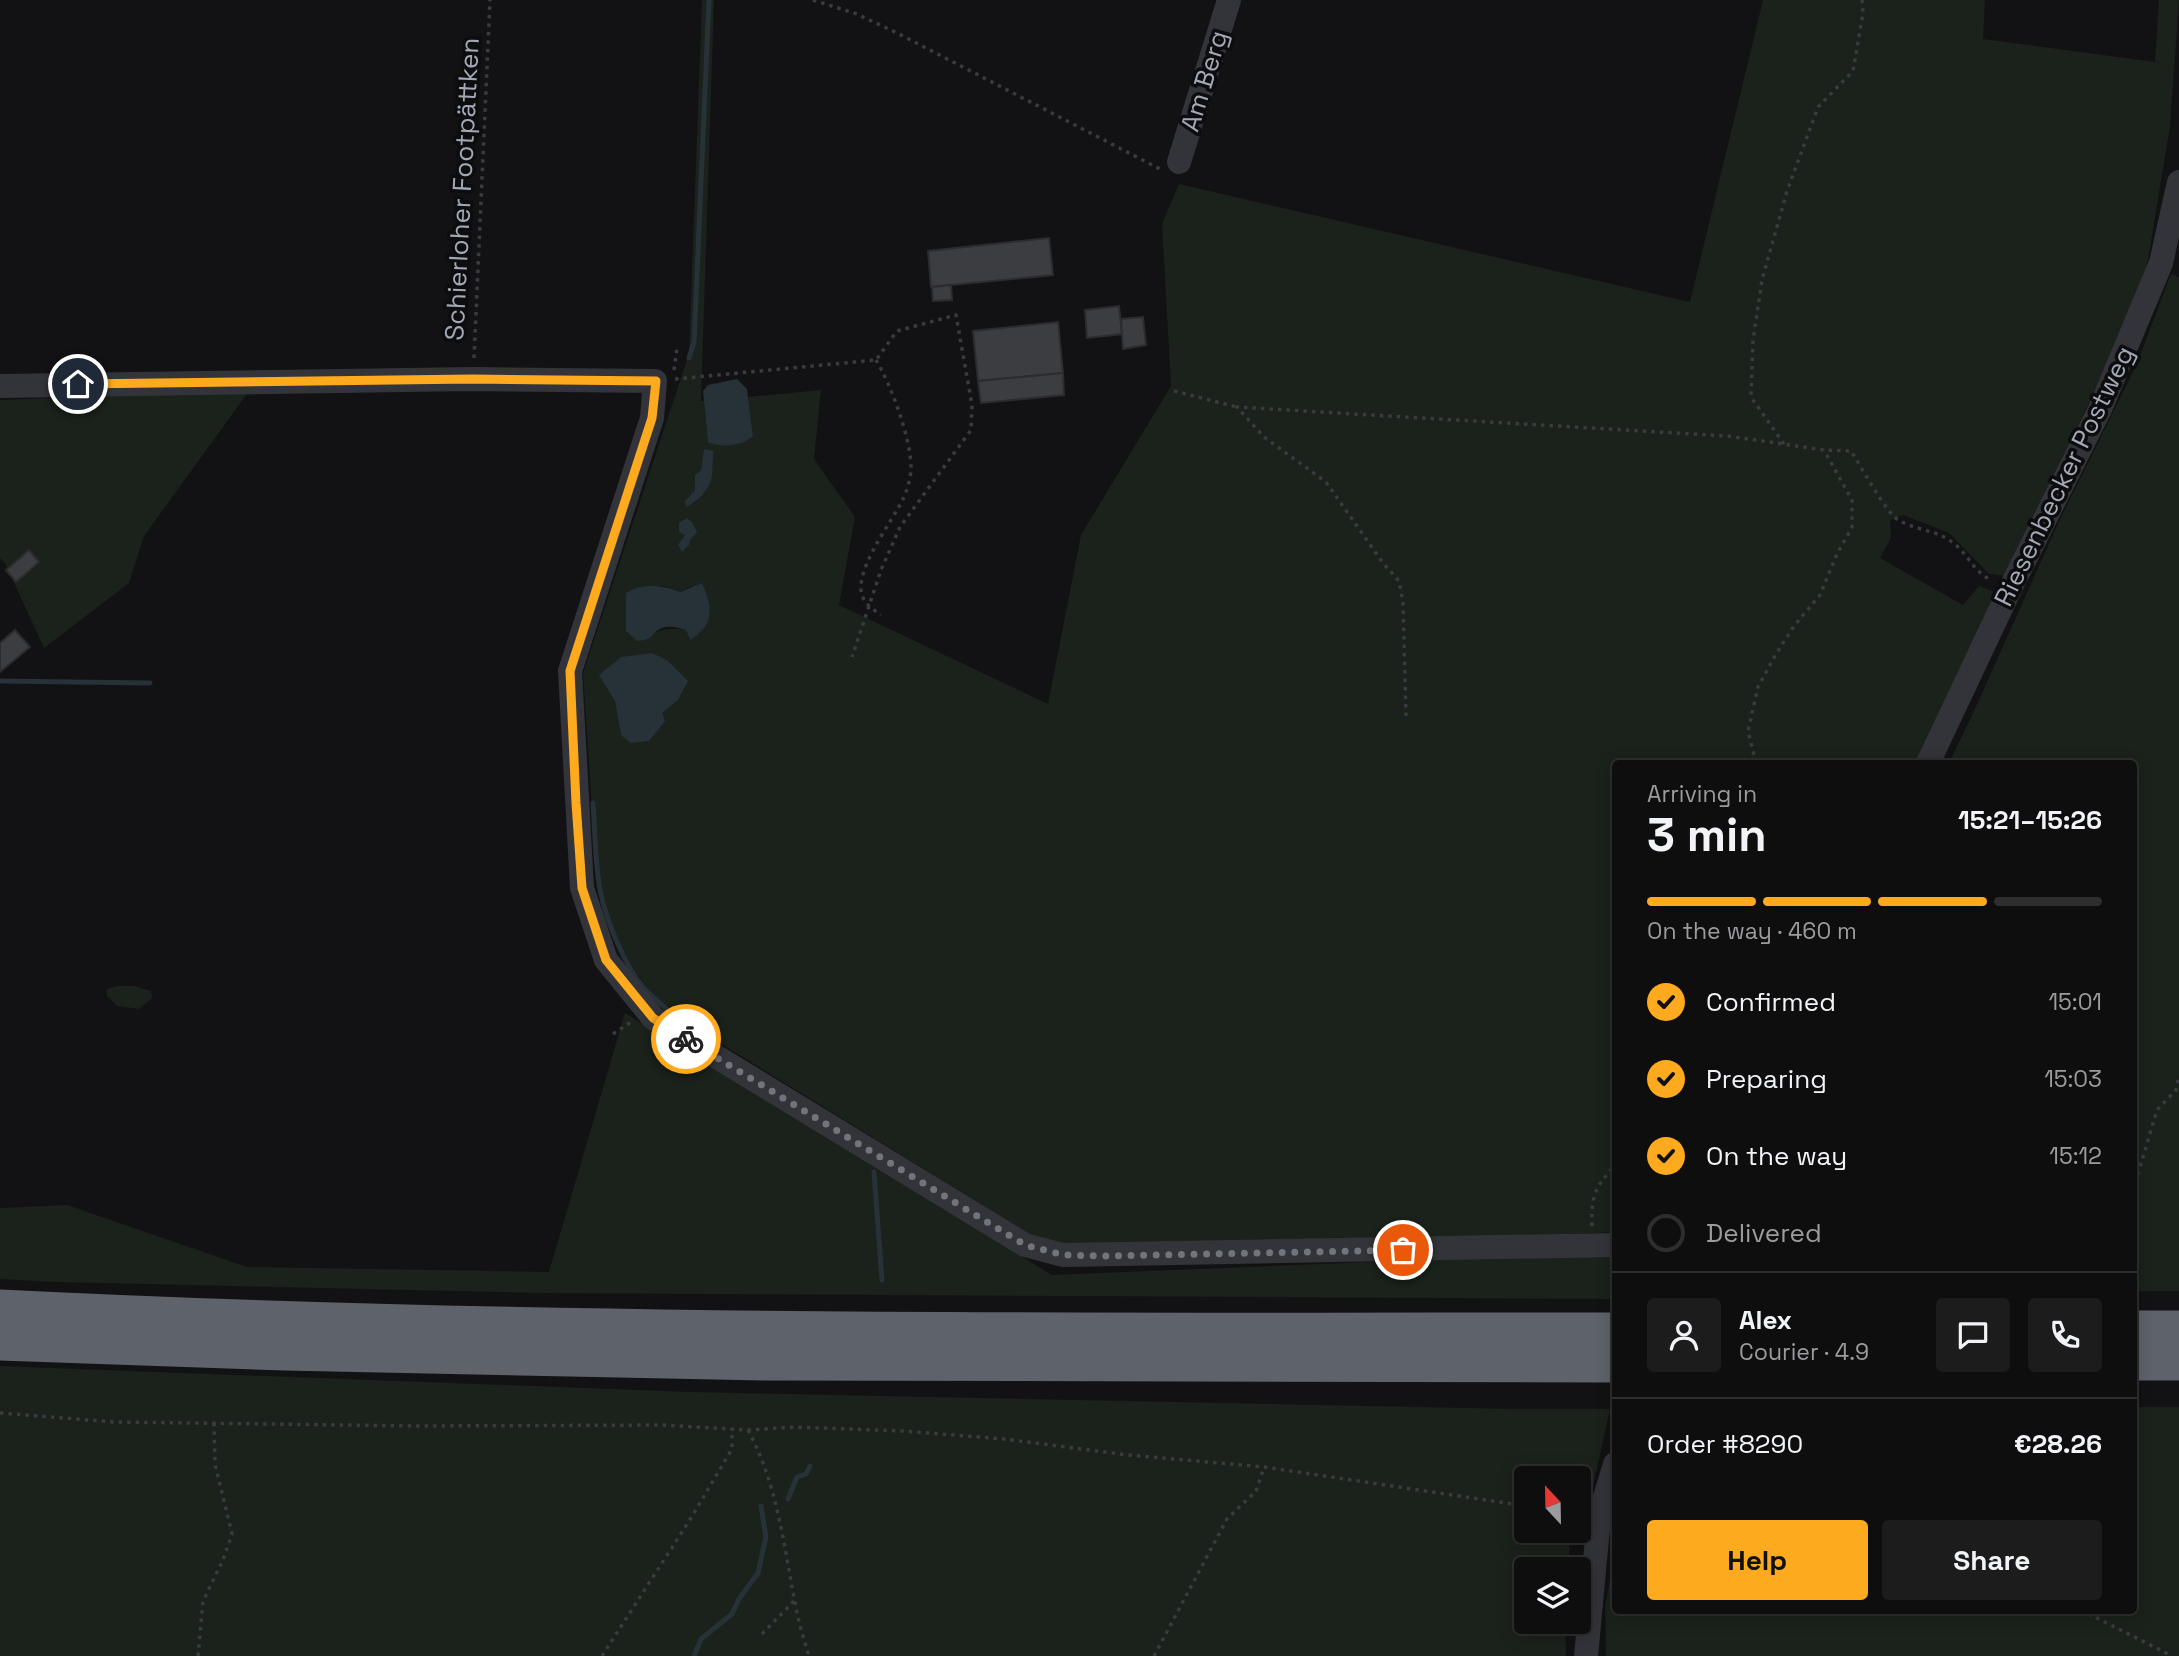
<!DOCTYPE html>
<meta charset="utf-8">
<style>
:root{--surface:#0e0e0f;--page:#1c1c1d;--text:#f1f3f6;--muted:#9b9c9e;--line:#2e2e2f;--accent:#feaa1f}
body{margin:0;font-family:"Space Grotesk",sans-serif;background:var(--page);color:var(--text);height:100vh;display:flex;flex-direction:column;font-size:26px;white-space:nowrap}
*{box-sizing:border-box;margin:0}
p{font-size:23px;color:var(--muted)}
.icon{flex:none;width:38px;height:38px;fill:none;stroke:currentColor;stroke-width:2;stroke-linecap:round;stroke-linejoin:round}
.map{position:relative;flex:1;overflow:hidden}
.panel{position:absolute;left:1612px;top:760px;width:525px;height:854px;display:flex;flex-direction:column;background:var(--surface);border-radius:7px;box-shadow:0 4px 18px #0003,0 0 0 2px var(--line)}
.panel>*{flex:none}
.needle{width:46px;rotate:338deg}
.controls{position:absolute;left:1514px;top:1466px;display:grid;gap:14px}
.controls a{display:grid;place-items:center;width:77px;height:77px;border-radius:7px;background:var(--surface);box-shadow:0 4px 18px #0003,0 0 0 2px var(--line);font-size:35px}
.pin{position:absolute;display:grid;place-items:center;width:60px;height:60px;color:#fff;margin:-30px;border:4px solid #fff;border-radius:50%;box-shadow:0 2px 7px #0007}
.courier{position:absolute;display:grid;place-items:center;width:70px;height:70px;margin:-35px;border:5px solid #feaa1f;border-radius:50%;background:#fff;color:#222;box-shadow:0 2px 9px #0007}
.head em{font-style:normal;font-weight:700}
.head div{display:flex;flex-direction:column-reverse}
.head{display:flex;align-items:center;justify-content:space-between;height:119px;padding:0 35px}
h1{font-size:46px;font-weight:700;line-height:52px}
.bar{display:grid;grid-template-columns:repeat(4,1fr);gap:10px 7px;align-content:center;height:84px;padding:0 35px}
.bar i{height:9px;border-radius:5px;background:var(--line)}
.bar .selected{background:var(--accent)}
.bar p{grid-column:span 4}
.line{display:flex;align-items:center;gap:18px;padding:0 35px;border-top:2px solid var(--line)}
.line div{flex:1}
.round{display:grid;place-items:center;flex:none;width:74px;height:74px;border-radius:7px;background:var(--page)}
ol{padding:0 35px;list-style:none}
li{display:flex;align-items:center;gap:21px;height:77px}
li p{margin-inline-start:auto}
li .icon{padding:7px;border-radius:50%;background:var(--accent);color:#111;stroke-width:4}
li:last-child{color:var(--muted)}
li i{width:38px;height:38px;border:4px solid var(--line);border-radius:50%}
.button{display:flex;gap:14px;margin-top:auto;padding:14px 35px}
.button a{flex:1;height:80px;border-radius:7px;background:var(--accent);color:#111;font-size:28px;font-weight:700;line-height:80px;text-align:center}
.button a+a{background:var(--page);color:var(--text)}
.map>svg:first-child{display:block}
</style>
<div class="map">
<svg width="2179" height="1656" viewBox="0 0 2179 1656">
<rect width="100%" height="100%" fill="#121214"/>
<g fill="#1a221b" fill-rule="evenodd">
<path d="M 702,0 L 714,0 L 701,401 L 704,401 L 708,442 L 753,436 L 748,397 L 821,390 L 814,459 L 855,517 L 839,605 L 1048,704 L 1081,535 L 1171,386 L 1162,224 L 1179,184 L 1690,302 L 1763,0 L 1985,0 L 1983,39 L 2155,62 L 2159,0 L 2179,0 L 2170,126 L 2146,272 L 2098,384 L 2006,576 L 1989,574 L 1949,533 L 1903,515 L 1890,520 L 1891,538 L 1880,558 L 1963,605 L 1979,586 L 1997,593 L 1917,763 L 1615,763 L 1615,1232 L 1297,1247 L 1073,1249 L 1031,1235 L 663,1008 L 621,953 L 597,882 L 583,673 L 689,354 ZM 704,450 L 714,451 C 708,480 715,480 694,504 L 685,501 L 695,490 L 695,475 L 701,470 ZM 664,586 L 680,592 L 692,586 L 690,640 L 686,630 C 666,626 655,632 637,641 L 626,631 L 626,593 ZM 678,700 L 662,713 L 621,735 L 615,701 Z"/>
<polygon points="2171,274 2179,277 2179,1291 2133,1291 2133,763 1949,763 1974,711 2061,517 2136,366"/>
<polygon points="249,391 144,536 129,583 44,648 6,565 0,558 0,400"/>
<polygon points="117,986 134,986 151,991 152,998 139,1009 117,1006 107,996 107,989"/>
<polygon points="625,1013 1052,1275 1615,1252 1615,1299 544,1293 57,1282 0,1279 0,1208 67,1205 247,1267 549,1272"/>
<polygon points="0,1366 691,1392 1515,1409 1610,1409 1593,1486 1582,1498 1579,1500 1578,1479 1526,1479 1526,1531 1568,1531 1570,1541 1568,1570 1526,1570 1526,1622 1565,1622 1566,1656 0,1656"/>
<polygon points="2133,1407 2179,1407 2179,1656 1606,1656 1605,1607 1615,1550 1615,1610 2133,1610"/>
</g>
<g fill="#273138">
<path d="M 737,379 L 747,389 L 753,436 C 744,446 720,448 708,442 L 703,391 L 708,385 Z"/>
<path d="M 704,449 L 714,451 C 712,460 713,467 712,475 C 711,488 697,503 686,507 L 685,501 L 695,490 L 695,475 L 701,470 Z"/>
<polygon points="687,518 692,522 697,532 690,540 689,545 682,552 678,545 685,535 679,532 679,523"/>
<path d="M 702,583 C 713,608 715,625 690,640 L 686,630 C 679,628 669,625 662,628 C 650,633 655,640 637,641 L 626,631 L 626,593 C 643,583 662,585 680,592 Z"/>
<polygon points="652,653 667,660 688,681 678,700 662,713 665,721 649,741 631,743 621,735 615,701 599,675 621,657"/>
</g>
<g fill="none" stroke-linecap="round" stroke-linejoin="round">
<g stroke="#273138" stroke-width="5">
<polyline points="689,358 694,342 709,0"/>
<polyline points="0,681 150,683"/>
<path d="M 593,803 C 595,832 595,862 600,890 C 606,920 624,965 644,988 C 663,1009 685,1023 709,1038"/>
<polyline points="874,1172 882,1280"/>
<polyline points="788,1499 797,1477 806,1474 810,1466"/>
<polyline points="694,1656 701,1639 732,1614 739,1599 758,1573 766,1537 761,1506"/>
</g>
</g>
<g fill="#3c3d41" stroke="#2c2c30" stroke-width="2">
<polygon points="1049,238 1053,275 931,287 928,251"/>
<polygon points="951,285 952,300 933,301 932,287"/>
<polygon points="1119,306 1122,334 1087,338 1085,310"/>
<polygon points="1143,317 1146,345 1123,349 1121,319"/>
<polygon points="1058,322 1063,373 978,381 973,331"/>
<polygon points="1063,373 1064,395 981,403 978,381"/>
<polygon points="29,550 39,562 16,582 6,570"/>
<polygon points="15,630 30,647 0,672 0,643"/>
</g>
<g fill="none" stroke-linecap="round" stroke-linejoin="round">
<g stroke="#393b40" stroke-width="3.5" stroke-dasharray="3.5 5" stroke-linecap="butt">
<polyline points="813,0 857,14 899,34 1160,169"/>
<polyline points="474,358 490,0"/>
<path d="M 876,360 C 891,385 911,438 911,468 C 911,477 907,491 903,499 C 893,521 847,578 865,601 C 868,607 876,611 881,615"/>
<polyline points="674,370 677,348"/>
<polyline points="675,379 876,360 897,331 956,315 972,405 971,430 900,527 881,570 852,657"/>
<polyline points="1174,391 1237,407"/>
<polyline points="1784,444 1751,397 1753,340 1762,280 1787,191 1818,107 1853,71 1863,13 1862,0"/>
<path d="M 1406,716 L 1403,603 L 1399,581 L 1383,563 L 1326,482 L 1264,437 L 1237,407 L 1728,436 L 1824,450 L 1851,451 C 1860,465 1886,512 1897,519 C 1917,532 1937,528 1957,546 C 1969,557 1977,575 1992,580"/>
<polyline points="1756,763 1748,731 1758,687 1776,654 1794,626 1820,595 1837,554 1852,527 1852,500 1824,450"/>
<polyline points="613,1034 631,1022"/>
<polyline points="2133,1172 2141,1162"/>
<polyline points="2133,1191 2157,1110 2176,1090 2179,1076"/>
<path d="M 1592,1226 C 1591,1195 1595,1188 1615,1165"/>
<polyline points="0,1413 114,1422 420,1426 663,1425 748,1430 794,1427 903,1431 1004,1439 1128,1455 1264,1467 1526,1506"/>
<path d="M 748,1430 C 778,1486 784,1547 796,1608 C 799,1624 804,1640 809,1656"/>
<polyline points="2081,1610 2172,1656"/>
<polyline points="762,1634 795,1600"/>
<polyline points="198,1656 203,1601 223,1560 232,1534 215,1464 214,1422"/>
<polyline points="602,1656 691,1518 732,1449 732,1429"/>
<polyline points="1154,1656 1227,1519 1256,1491 1264,1467"/>
</g>
<g stroke="#333439" stroke-width="24">
<polyline points="1179,162 1229,0"/>
<polyline points="0,386 473,379 655,381 652,418 570,671 582,888 606,960 653,1018 1025,1245 1063,1255 1615,1245"/>
<polyline points="1928,763 2011,587 2100,409 2161,263 2179,182"/>
<polyline points="1586,1656 1599,1517 1615,1464"/>
</g>
<g stroke="#5e626a" stroke-width="37">
<path d="M 0,1308 C 538,1335 1077,1331 1615,1331"/>
<polyline points="2133,1329 2179,1329"/>
<polyline points="0,1342 285,1352 764,1362 1615,1364"/>
<polyline points="2133,1362 2179,1362"/>
</g>
</g>
<g fill="none" stroke-linecap="round" stroke-linejoin="round">
<polyline stroke="#70747d" stroke-width="7" stroke-dasharray="0 12.6" points="686,1039 1025,1245 1063,1255 1104,1256 1403,1250"/>
<polyline stroke="#feaa1f" stroke-width="9" points="78,384 473,379 656,381 652,418 570,671 576,803 582,888 606,960 653,1018 686,1039"/>
</g>
<g text-anchor="middle" dominant-baseline="central" stroke-width="7" stroke-linejoin="round" paint-order="stroke">
<g font-size="26" fill="#a2a9b5" stroke="#0d0d0f">
<text transform="translate(1204 81) rotate(-73)">Am Berg</text>
<text transform="translate(462 189) rotate(-87)">Schierloher Footpättken</text>
<text transform="translate(2064 476) rotate(-64)">Riesenbecker Postweg</text>
</g>
</g>
</svg>
<div class="controls">
<a><svg class="needle" viewBox="-14 -14 28 28"><path d="M0-13l5 13h-10z" fill="#e53935"/><path d="M0 13l5-13h-10z" fill="#9b9c9e"/></svg></a>
<a><svg class="icon" aria-label="layers" viewBox="0 0 24 24"><path d="M12 4l9 5-9 5-9-5zM3 14l9 5 9-5"/></svg></a>
</div>
<div class="pin" style="left:1403px;top:1250px;background:#ea580c"><svg class="icon" aria-label="bag" viewBox="0 0 24 24"><path d="M5 8h14l-1 12H6zM9 8a3 3 0 0 1 6 0"/></svg></div>
<div class="pin" style="left:78px;top:384px;background:#1f2937"><svg class="icon" aria-label="home" viewBox="0 0 24 24"><path d="M3 11l9-7 9 7M6 9v11h12V9"/></svg></div>
<div class="courier" style="left:686px;top:1039px"><svg class="icon" aria-label="bike" viewBox="0 0 24 24"><circle cx="6" cy="16" r="4"/><circle cx="18" cy="16" r="4"/><path d="M6 16l4-8h5l3 8M10 8l3 8H6M13 5h3"/></svg></div>
<section class="panel">
<div class="head"><div><h1>3 min</h1><p>Arriving in</p></div><em>15:21–15:26</em></div>
<div class="bar"><i class="selected"></i><i class="selected"></i><i class="selected"></i><i></i><p>On the way · 460 m</p></div>
<ol>
<li><svg class="icon" aria-label="check" viewBox="0 0 24 24"><path d="M5 12l5 5 9-10"/></svg>Confirmed<p>15:01</p></li>
<li><svg class="icon" aria-label="check" viewBox="0 0 24 24"><path d="M5 12l5 5 9-10"/></svg>Preparing<p>15:03</p></li>
<li><svg class="icon" aria-label="check" viewBox="0 0 24 24"><path d="M5 12l5 5 9-10"/></svg>On the way<p>15:12</p></li>
<li><i></i>Delivered</li>
</ol>
<div class="line" style="height:126px"><a class="round"><svg class="icon" aria-label="person" viewBox="0 0 24 24"><circle cx="12" cy="8" r="4"/><path d="M4 21q1-7 8-7t8 7"/></svg></a><div><b>Alex</b><p>Courier · 4.9</p></div><a class="round"><svg class="icon" aria-label="chat" viewBox="0 0 24 24"><path d="M4 5h16v11H9l-5 4z"/></svg></a><a class="round"><svg class="icon" aria-label="phone" viewBox="0 0 24 24"><path d="M5 4h4l2 5-3 2q2 4 5 5l2-3 5 2v4C11 20 4 13 5 4z"/></svg></a></div>
<div class="line" style="height:91px"><div>Order #8290</div><b>€28.26</b></div>
<div class="button"><a>Help</a><a>Share</a></div>
</section>
</div>
